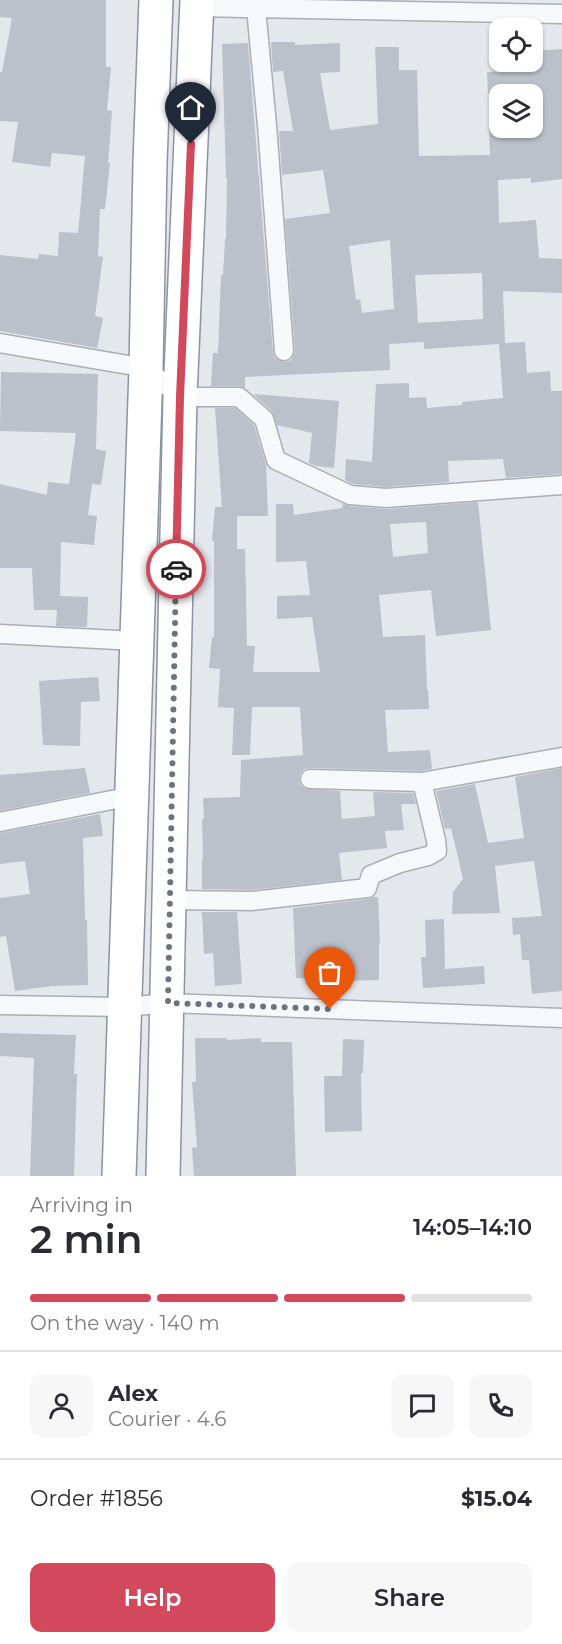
<!DOCTYPE html>
<meta charset="utf-8">
<style>
:root{--surface:#fff;--page:#f7f7f7;--text:#2b2b33;--muted:#7c7c81;--line:#e1e1e2;--accent:#d1495b}
body{margin:0;font-family:Montserrat,sans-serif;background:var(--page);color:var(--text);height:100vh;display:flex;flex-direction:column;font-size:22px;white-space:nowrap}
*{box-sizing:border-box;margin:0}
p{font-size:20px;color:var(--muted)}
.icon{flex:none;width:33px;height:33px;fill:none;stroke:currentColor;stroke-width:2;stroke-linecap:round;stroke-linejoin:round}
.map{position:relative;height:1176px;overflow:hidden}
.drawer{display:flex;flex-direction:column;background:var(--surface);flex:1}
.drawer>*{flex:none}
.buttons{position:absolute;left:489px;top:18px;display:grid;gap:12px}
.buttons a{display:grid;place-items:center;width:54px;height:54px;border-radius:12px;background:var(--surface);box-shadow:0 2px 4px #0004;font-size:30px}
.pin{position:absolute;display:grid;place-items:center;width:51px;height:51px;color:#fff;margin:-62px -26px;border-radius:50% 50% 50% 0;rotate:-45deg;box-shadow:0 0 6px #0007}
.pin .icon{rotate:45deg}
.courier{position:absolute;display:grid;place-items:center;width:60px;height:60px;margin:-30px;border:4px solid #d1495b;border-radius:50%;background:#fff;color:#222;box-shadow:0 2px 8px #0007}
.overview em{font-style:normal;font-weight:600}
.overview div{display:flex;flex-direction:column-reverse}
.overview{display:flex;align-items:center;justify-content:space-between;height:102px;padding:0 30px}
h1{font-size:39px;font-weight:600;line-height:45px}
.bar{display:grid;grid-template-columns:repeat(4,1fr);gap:9px 6px;align-content:center;height:72px;padding:0 30px}
.bar i{height:8px;border-radius:4px;background:var(--line)}
.bar .on{background:var(--accent)}
.bar p{grid-column:span 4}
.line{display:flex;align-items:center;gap:15px;padding:0 30px;border-top:2px solid var(--line)}
.line div{flex:1}
.round{display:grid;place-items:center;flex:none;width:63px;height:63px;border-radius:12px;background:var(--page)}
.action{display:flex;gap:12px;margin-top:auto;padding:12px 30px}
.action a{flex:1;height:69px;border-radius:12px;background:var(--accent);color:#fff;font-size:24px;font-weight:600;line-height:69px;text-align:center}
.action a+a{background:var(--page);color:var(--text)}
.map>svg:first-child{display:block}
</style>
<div class="map">
<svg width="562" height="1176" viewBox="0 0 562 1176">
<rect width="100%" height="100%" fill="#e4e7ec"/>
<g fill="#bbc0ca" fill-rule="evenodd">
<polygon points="0,0 106,0 106,67 111,67 107,110 112,111 108,163 110,163 105,209 100,209 98,256 103,257 95,316 103,318 97,348 0,331 0,255 38,259 39,254 58,256 59,232 78,233 85,156 52,153 50,167 12,162 18,122 0,121 0,72 2,72 12,18 0,17"/>
<path d="M 271,42 L 295,42 L 295,45 L 340,43 L 340,72 L 320,73 L 330,130 L 378,124 L 375,47 L 399,47 L 399,70 L 417,70 L 419,156 L 490,155 L 489,128 L 532,128 L 532,94 L 488,94 L 487,72 L 521,71 L 521,62 L 532,62 L 532,51 L 562,49 L 562,179 L 531,183 L 531,178 L 498,180 L 499,223 L 536,220 L 539,258 L 562,259 L 562,293 L 503,291 L 505,343 L 525,342 L 527,373 L 550,371 L 551,391 L 562,391 L 562,474 L 506,478 L 503,459 L 448,461 L 449,482 L 386,487 L 353,484 L 345,480 L 346,459 L 372,462 L 376,384 L 409,383 L 409,398 L 426,397 L 427,408 L 462,405 L 462,402 L 503,398 L 499,344 L 424,349 L 424,342 L 389,344 L 390,370 L 245,377 L 245,388 L 239,386 L 211,386 L 213,353 L 218,353 L 221,275 L 223,275 L 225,239 L 226,239 L 227,178 L 226,178 L 222,44 L 248,43 L 273,352 L 275,358 L 280,361 L 285,362 L 291,360 L 294,355 L 295,350 L 285,219 L 330,213 L 323,170 L 282,175 L 279,131 L 293,131 L 283,71 L 273,72 ZM 390,240 L 394,309 L 362,313 L 360,299 L 356,300 L 349,246 ZM 482,273 L 483,319 L 418,323 L 415,275 Z"/>
<polygon points="1,372 98,374 96,449 106,451 101,485 92,484 88,515 97,516 94,545 61,542 60,596 88,597 87,627 56,626 57,610 34,610 32,568 0,568 0,484 47,495 48,482 69,484 76,433 0,431"/>
<polygon points="253,394 339,401 334,468 316,466 309,463 312,433 277,425 272,411"/>
<path d="M 215,408 L 235,408 L 254,425 L 266,465 L 268,516 L 237,516 L 237,549 L 245,549 L 247,646 L 255,646 L 253,672 L 320,672 L 312,617 L 277,619 L 277,596 L 310,595 L 306,561 L 276,562 L 276,504 L 293,504 L 294,515 L 342,508 L 343,504 L 349,506 L 387,509 L 478,502 L 491,630 L 436,636 L 431,590 L 379,595 L 383,637 L 425,635 L 427,690 L 428,690 L 429,709 L 385,710 L 388,752 L 430,750 L 432,769 L 421,771 L 310,768 L 304,769 L 300,774 L 299,778 L 300,784 L 305,789 L 340,791 L 342,819 L 375,816 L 373,792 L 413,793 L 416,804 L 401,804 L 404,830 L 385,831 L 387,848 L 339,853 L 342,880 L 251,890 L 202,889 L 202,859 L 203,859 L 202,819 L 204,819 L 203,798 L 240,797 L 241,760 L 303,755 L 300,707 L 252,707 L 250,755 L 232,755 L 234,708 L 218,707 L 220,669 L 209,668 L 212,637 L 214,638 L 214,541 L 212,541 L 215,507 L 222,507 ZM 426,522 L 428,553 L 393,557 L 390,524 Z"/>
<polygon points="98,677 100,701 81,702 80,746 43,745 39,681"/>
<polygon points="85,768 90,793 0,811 0,775"/>
<polygon points="562,768 562,991 532,994 529,960 522,960 520,934 513,935 512,918 542,916 534,861 495,866 500,913 452,914 453,892 463,879 451,828 445,829 436,791 475,784 488,843 524,838 515,777"/>
<polygon points="100,814 103,836 83,838 85,920 87,920 88,985 52,986 15,991 6,936 0,937 0,898 30,894 25,861 0,864 0,833"/>
<polygon points="373,897 378,897 380,943 379,944 379,980 345,981 296,978 293,908 368,899"/>
<polygon points="202,912 237,912 242,984 215,986 213,953 204,954"/>
<polygon points="444,919 445,969 484,966 485,984 423,988 421,957 426,957 425,920"/>
<polygon points="0,1033 76,1035 74,1074 77,1074 74,1176 30,1176 34,1058 0,1056"/>
<polygon points="195,1038 227,1038 227,1040 261,1038 261,1042 292,1042 296,1176 194,1176 192,1148 197,1147 192,1082 196,1082"/>
<polygon points="343,1039 364,1040 363,1073 361,1073 362,1131 325,1132 324,1076 342,1076"/>
</g>
<g fill="none" stroke-linecap="round" stroke-linejoin="round">
<defs>
<g id="street">
<polyline points="197,7 562,14"/>
<polyline points="256,8 267,125 284,351"/>
<polyline points="0,343 146,368 180,397 239,397 264,419 276,460 350,495 386,498 562,485"/>
<polyline points="0,634 137,641"/>
<polyline points="310,779 422,782 562,757"/>
<polyline points="0,822 132,796"/>
<polyline points="169,900 252,901 367,888 371,875 400,863 428,856 437,851 436,840 422,782"/>
<polyline points="0,1005 125,1007 168,1003 562,1018"/>
</g>
<g id="highway">
<polyline points="119,1176 146,368 150,163 156,0"/>
<polyline points="163,1176 180,397 197,0"/>
</g>
</defs>
<use href="#street" stroke="#a9aeb7" stroke-width="21"/>
<use href="#highway" stroke="#8b94a3" stroke-width="36"/>
<use href="#street" stroke="#f7f8fa" stroke-width="18"/>
<use href="#highway" stroke="#fff" stroke-width="33"/>
</g>
<g fill="none" stroke-linecap="round" stroke-linejoin="round">
<polyline stroke="#6c737f" stroke-width="6" stroke-dasharray="0 10.8" points="176,569 168,1003 330,1009"/>
<polyline stroke="#d1495b" stroke-width="8" points="176,569 180,397 191,144"/>
</g>
</svg>
<div class="buttons">
<a><svg class="icon" aria-label="locate" viewBox="0 0 24 24"><circle cx="12" cy="12" r="6"/><path d="M12 2v4M12 18v4M2 12h4M18 12h4"/></svg></a>
<a><svg class="icon" aria-label="layers" viewBox="0 0 24 24"><path d="M12 4l9 5-9 5-9-5zM3 14l9 5 9-5"/></svg></a>
</div>
<div class="pin" style="left:330px;top:1009px;background:#ea580c"><svg class="icon" aria-label="bag" viewBox="0 0 24 24"><path d="M5 8h14l-1 12H6zM9 8a3 3 0 0 1 6 0"/></svg></div>
<div class="pin" style="left:191px;top:144px;background:#1f2937"><svg class="icon" aria-label="home" viewBox="0 0 24 24"><path d="M3 11l9-7 9 7M6 9v11h12V9"/></svg></div>
<div class="courier" style="left:176px;top:569px"><svg class="icon" aria-label="car" viewBox="0 0 24 24"><path d="M5 17H2v-5l4-1 3-4h7l3 4 3 1v5h-3M9 17h6M6 11h13"/><circle cx="7" cy="17" r="2"/><circle cx="17" cy="17" r="2"/></svg></div>
</div>
<section class="drawer">
<div class="overview"><div><h1>2 min</h1><p>Arriving in</p></div><em>14:05–14:10</em></div>
<div class="bar"><i class="on"></i><i class="on"></i><i class="on"></i><i></i><p>On the way · 140 m</p></div>
<div class="line" style="height:108px"><a class="round"><svg class="icon" aria-label="person" viewBox="0 0 24 24"><circle cx="12" cy="8" r="4"/><path d="M4 21q1-7 8-7t8 7"/></svg></a><div><b>Alex</b><p>Courier · 4.6</p></div><a class="round"><svg class="icon" aria-label="chat" viewBox="0 0 24 24"><path d="M4 5h16v11H9l-5 4z"/></svg></a><a class="round"><svg class="icon" aria-label="phone" viewBox="0 0 24 24"><path d="M5 4h4l2 5-3 2q2 4 5 5l2-3 5 2v4C11 20 4 13 5 4z"/></svg></a></div>
<div class="line" style="height:78px"><div>Order #1856</div><b>$15.04</b></div>
<div class="action"><a>Help</a><a>Share</a></div>
</section>
